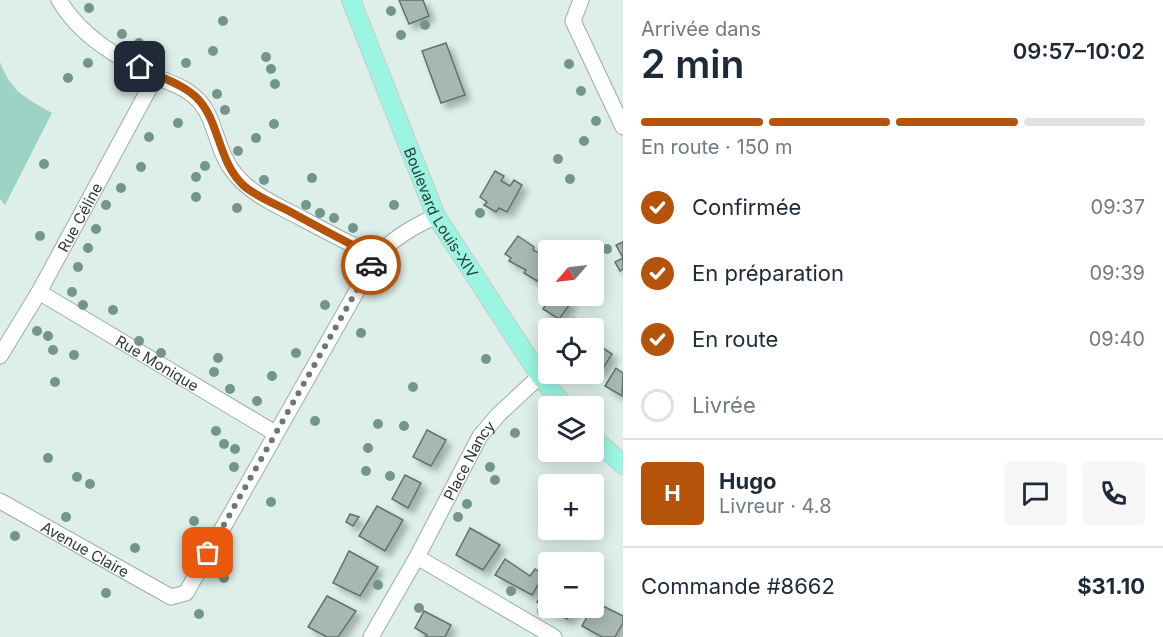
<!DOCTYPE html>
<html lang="fr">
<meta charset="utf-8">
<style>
:root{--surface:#fff;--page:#f6f6f7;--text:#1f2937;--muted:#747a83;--line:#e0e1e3;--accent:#b45309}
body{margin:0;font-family:Inter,sans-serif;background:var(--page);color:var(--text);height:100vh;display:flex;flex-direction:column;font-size:22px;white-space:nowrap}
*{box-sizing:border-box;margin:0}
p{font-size:20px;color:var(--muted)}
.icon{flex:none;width:33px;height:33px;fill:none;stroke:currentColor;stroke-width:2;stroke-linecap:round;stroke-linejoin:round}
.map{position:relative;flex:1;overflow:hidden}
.details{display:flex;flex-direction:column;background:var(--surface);width:540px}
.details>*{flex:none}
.needle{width:39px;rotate:242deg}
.buttons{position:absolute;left:538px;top:240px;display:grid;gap:12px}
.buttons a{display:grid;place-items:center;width:66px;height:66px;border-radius:6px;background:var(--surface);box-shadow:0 3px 15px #0003;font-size:30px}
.pin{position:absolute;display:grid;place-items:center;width:51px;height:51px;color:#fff;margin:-26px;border-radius:12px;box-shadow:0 3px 9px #0006}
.courier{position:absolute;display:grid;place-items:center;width:60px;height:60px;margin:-30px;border:4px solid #b45309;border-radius:50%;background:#fff;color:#222;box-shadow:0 2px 8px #0007}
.head em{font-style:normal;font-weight:600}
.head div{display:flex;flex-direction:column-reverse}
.head{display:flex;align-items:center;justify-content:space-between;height:102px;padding:0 18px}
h1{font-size:39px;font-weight:600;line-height:45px}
.bar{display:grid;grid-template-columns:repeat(4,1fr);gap:9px 6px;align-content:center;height:72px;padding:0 18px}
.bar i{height:8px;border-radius:4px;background:var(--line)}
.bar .selected{background:var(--accent)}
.bar p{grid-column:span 4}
.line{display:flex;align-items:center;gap:15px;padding:0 18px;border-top:2px solid var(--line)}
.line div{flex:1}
.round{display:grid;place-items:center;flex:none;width:63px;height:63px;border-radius:6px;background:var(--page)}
ol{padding:0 18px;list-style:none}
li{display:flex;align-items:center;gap:18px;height:66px}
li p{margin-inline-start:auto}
li .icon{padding:6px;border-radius:50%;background:var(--accent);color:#fff;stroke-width:4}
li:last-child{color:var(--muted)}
li i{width:33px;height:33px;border:3px solid var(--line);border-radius:50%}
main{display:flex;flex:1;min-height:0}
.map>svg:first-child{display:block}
</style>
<main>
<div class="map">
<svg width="623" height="637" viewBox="0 0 623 637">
<defs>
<filter id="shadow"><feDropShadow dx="5.5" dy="5.5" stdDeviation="3" flood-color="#0004"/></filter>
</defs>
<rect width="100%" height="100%" fill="#deefea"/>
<path fill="#9cd3c4" d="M 0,62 C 12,93 25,97 52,113 L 5,205 L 0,199 Z"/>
<g fill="#a7b7b2" stroke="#61706c" stroke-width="1.5" filter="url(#shadow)">
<polygon points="399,0 423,0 429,16 409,24"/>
<polygon points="446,43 465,95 441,103 422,51"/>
<polygon points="495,171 504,176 501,181 510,186 514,180 522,185 507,212 499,208 496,212 484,205 487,202 480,197"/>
<polygon points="518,236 534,247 533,250 549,259 537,281 524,273 526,270 509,261 511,258 505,254"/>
<polygon points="623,242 623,269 620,271 615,262 623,258 616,245"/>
<polygon points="551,296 560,296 571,303 559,319 543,309"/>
<polygon points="574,318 589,328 568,328"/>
<polygon points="595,343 612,354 600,373 594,369"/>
<polygon points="616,368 623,373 622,396 605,386"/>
<polygon points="427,430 446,440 431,466 413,457"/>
<polygon points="405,475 421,483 408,508 392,499"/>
<polygon points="377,506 403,520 385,551 359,536"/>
<polygon points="350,514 359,517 353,526 346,522"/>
<polygon points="470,528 500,545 483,570 456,555"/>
<polygon points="349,551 378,567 360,596 333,583"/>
<polygon points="505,559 530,576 535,569 544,575 532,595 495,575"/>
<polygon points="549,582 549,608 575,608 567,619 537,602"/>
<polygon points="327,596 356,611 338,637 327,637 308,627"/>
<polygon points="595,602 623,616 623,623 615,637 602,637 582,626 592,608 594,608"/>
<polygon points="424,611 451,625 445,637 425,637 427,635 415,628"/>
</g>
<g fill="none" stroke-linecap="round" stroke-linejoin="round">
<defs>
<g id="minor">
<path d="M 59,0 C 80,36 118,58 155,76 C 169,83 184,86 195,97 C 216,115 215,148 232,170 C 249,194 277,205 303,219 C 327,232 351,244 376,257"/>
<polyline points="581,0 573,21 623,127"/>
<path id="s1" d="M 39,292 L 275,433"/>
<path id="s2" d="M 0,356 L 39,292 L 156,76"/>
<path id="s3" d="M 0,501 L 171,597 L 186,593 L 376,257 C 393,238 413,227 436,216"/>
<polyline points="417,557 554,637"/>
<path id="s4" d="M 371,637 L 417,557 L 480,436 L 499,414 L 540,376"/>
</g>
<g id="major">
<path id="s5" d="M 351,0 L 436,216 L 540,376 L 564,406"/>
<polyline points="594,438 623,465"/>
</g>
</defs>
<use href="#minor" stroke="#9dada8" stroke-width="17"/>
<use href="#major" stroke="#c9cbca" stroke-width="20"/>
<use href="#minor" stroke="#fff" stroke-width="15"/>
<use href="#major" stroke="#9af6e3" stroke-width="18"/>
</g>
<g fill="#73958c">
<circle cx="89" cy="8" r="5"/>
<circle cx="391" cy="11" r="5"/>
<circle cx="223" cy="21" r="5"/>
<circle cx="425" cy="25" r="5"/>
<circle cx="122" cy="34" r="5"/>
<circle cx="401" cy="35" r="5"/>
<circle cx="139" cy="43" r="5"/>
<circle cx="213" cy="51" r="5"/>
<circle cx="266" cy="57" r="5"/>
<circle cx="88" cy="63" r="5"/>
<circle cx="186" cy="63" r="5"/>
<circle cx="569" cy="64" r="5"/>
<circle cx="271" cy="69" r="5"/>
<circle cx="68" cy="78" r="5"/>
<circle cx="275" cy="84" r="5"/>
<circle cx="581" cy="91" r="5"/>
<circle cx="217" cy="94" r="5"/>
<circle cx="225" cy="110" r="5"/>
<circle cx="596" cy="121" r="5"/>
<circle cx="178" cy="123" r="5"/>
<circle cx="274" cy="124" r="5"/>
<circle cx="149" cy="137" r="5"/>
<circle cx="256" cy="138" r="5"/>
<circle cx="584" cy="141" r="5"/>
<circle cx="238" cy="151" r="5"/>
<circle cx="558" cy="159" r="5"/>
<circle cx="44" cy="164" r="5"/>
<circle cx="205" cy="166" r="5"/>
<circle cx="141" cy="167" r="5"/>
<circle cx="196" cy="177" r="5"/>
<circle cx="312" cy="178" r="5"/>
<circle cx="570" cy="179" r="5"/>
<circle cx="264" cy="180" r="5"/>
<circle cx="121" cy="188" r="5"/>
<circle cx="196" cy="197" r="5"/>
<circle cx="106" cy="205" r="5"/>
<circle cx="306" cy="205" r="5"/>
<circle cx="394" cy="205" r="5"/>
<circle cx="237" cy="208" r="5"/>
<circle cx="320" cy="213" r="5"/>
<circle cx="480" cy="213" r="5"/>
<circle cx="334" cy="218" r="5"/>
<circle cx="353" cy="228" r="5"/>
<circle cx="96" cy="229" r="5"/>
<circle cx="40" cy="236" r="5"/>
<circle cx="88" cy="248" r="5"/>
<circle cx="607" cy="249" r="5"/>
<circle cx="78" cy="267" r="5"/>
<circle cx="72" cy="292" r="5"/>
<circle cx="83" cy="305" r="5"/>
<circle cx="325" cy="305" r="5"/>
<circle cx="113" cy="310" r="5"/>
<circle cx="37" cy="331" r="5"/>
<circle cx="361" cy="333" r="5"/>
<circle cx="48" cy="336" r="5"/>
<circle cx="139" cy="341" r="5"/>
<circle cx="53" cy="350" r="5"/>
<circle cx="161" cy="353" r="5"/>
<circle cx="296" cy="353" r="5"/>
<circle cx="74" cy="355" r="5"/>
<circle cx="218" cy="358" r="5"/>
<circle cx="486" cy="359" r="5"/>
<circle cx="214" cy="372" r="5"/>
<circle cx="272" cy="376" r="5"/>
<circle cx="55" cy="382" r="5"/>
<circle cx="413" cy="387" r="5"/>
<circle cx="230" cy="389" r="5"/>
<circle cx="257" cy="401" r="5"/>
<circle cx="315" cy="421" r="5"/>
<circle cx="378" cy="424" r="5"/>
<circle cx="404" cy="426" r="5"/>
<circle cx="216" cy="431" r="5"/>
<circle cx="515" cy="433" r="5"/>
<circle cx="224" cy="444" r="5"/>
<circle cx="368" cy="448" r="5"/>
<circle cx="235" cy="449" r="5"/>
<circle cx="48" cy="458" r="5"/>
<circle cx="234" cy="467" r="5"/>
<circle cx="490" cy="467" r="5"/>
<circle cx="366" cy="471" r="5"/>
<circle cx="390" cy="476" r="5"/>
<circle cx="77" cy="477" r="5"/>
<circle cx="495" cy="480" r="5"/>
<circle cx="90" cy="484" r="5"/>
<circle cx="271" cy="502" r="5"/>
<circle cx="467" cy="504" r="5"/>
<circle cx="66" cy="517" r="5"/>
<circle cx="458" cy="517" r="5"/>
<circle cx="194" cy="521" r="5"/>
<circle cx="15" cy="536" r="5"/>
<circle cx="135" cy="548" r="5"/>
<circle cx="224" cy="578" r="5"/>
<circle cx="378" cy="585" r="5"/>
<circle cx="511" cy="591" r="5"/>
<circle cx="106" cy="593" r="5"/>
<circle cx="419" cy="608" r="5"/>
<circle cx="542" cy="611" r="5"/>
<circle cx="199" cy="614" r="5"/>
</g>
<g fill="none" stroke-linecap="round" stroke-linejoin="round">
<polyline stroke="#6e7774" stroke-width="6" stroke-dasharray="0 10.8" points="208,553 371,265"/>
<path stroke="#b45309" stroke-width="8" d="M 140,67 C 158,77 181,83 196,97 C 220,120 217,160 243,185 C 255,196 273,203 287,210 C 316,226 346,242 376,257 L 371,265"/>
</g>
<g text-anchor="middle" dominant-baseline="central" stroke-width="6" stroke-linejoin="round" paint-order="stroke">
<g font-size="15" fill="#313735" stroke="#deefea">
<text stroke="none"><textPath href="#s5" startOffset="231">Boulevard Louis-XIV</textPath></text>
<text stroke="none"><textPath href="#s2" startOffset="160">Rue Céline</textPath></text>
<text stroke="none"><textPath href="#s1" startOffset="138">Rue Monique</textPath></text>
<text stroke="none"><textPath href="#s4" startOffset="202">Place Nancy</textPath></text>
<text stroke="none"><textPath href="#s3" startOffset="98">Avenue Claire</textPath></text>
</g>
</g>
</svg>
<div class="buttons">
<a><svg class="needle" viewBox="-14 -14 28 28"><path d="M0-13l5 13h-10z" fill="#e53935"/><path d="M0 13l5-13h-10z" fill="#747a83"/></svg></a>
<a><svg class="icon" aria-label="locate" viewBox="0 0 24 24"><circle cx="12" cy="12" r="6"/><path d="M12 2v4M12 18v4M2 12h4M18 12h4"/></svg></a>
<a><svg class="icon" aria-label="layers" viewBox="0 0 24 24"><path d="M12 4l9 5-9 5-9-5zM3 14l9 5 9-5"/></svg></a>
<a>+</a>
<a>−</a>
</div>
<div class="pin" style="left:208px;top:553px;background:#ea580c"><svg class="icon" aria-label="bag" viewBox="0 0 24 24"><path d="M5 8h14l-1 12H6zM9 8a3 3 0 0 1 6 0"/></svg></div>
<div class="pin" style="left:140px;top:67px;background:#1f2937"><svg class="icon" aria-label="home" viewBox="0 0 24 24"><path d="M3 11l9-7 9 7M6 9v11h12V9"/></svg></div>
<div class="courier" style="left:371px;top:265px"><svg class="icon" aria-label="car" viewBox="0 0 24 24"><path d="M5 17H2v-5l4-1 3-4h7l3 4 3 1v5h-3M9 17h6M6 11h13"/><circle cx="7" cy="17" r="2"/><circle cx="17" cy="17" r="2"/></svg></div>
</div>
<section class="details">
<div class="head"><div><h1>2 min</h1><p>Arrivée dans</p></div><em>09:57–10:02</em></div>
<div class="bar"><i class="selected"></i><i class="selected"></i><i class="selected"></i><i></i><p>En route · 150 m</p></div>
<ol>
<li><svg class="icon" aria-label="check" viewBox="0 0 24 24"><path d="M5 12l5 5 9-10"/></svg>Confirmée<p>09:37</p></li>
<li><svg class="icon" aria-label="check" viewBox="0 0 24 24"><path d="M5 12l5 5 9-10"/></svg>En préparation<p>09:39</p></li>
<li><svg class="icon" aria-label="check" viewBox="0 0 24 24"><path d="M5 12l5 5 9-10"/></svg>En route<p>09:40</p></li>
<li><i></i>Livrée</li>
</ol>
<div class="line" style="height:108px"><b class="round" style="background:var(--accent);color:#fff">H</b><div><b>Hugo</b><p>Livreur · 4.8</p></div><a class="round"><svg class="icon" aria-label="chat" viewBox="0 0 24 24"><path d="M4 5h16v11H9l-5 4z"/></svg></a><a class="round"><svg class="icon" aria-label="phone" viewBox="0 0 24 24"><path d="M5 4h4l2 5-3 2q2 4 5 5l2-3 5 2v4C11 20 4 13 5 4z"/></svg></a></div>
<div class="line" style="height:78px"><div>Commande #8662</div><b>$31.10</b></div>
</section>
</main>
